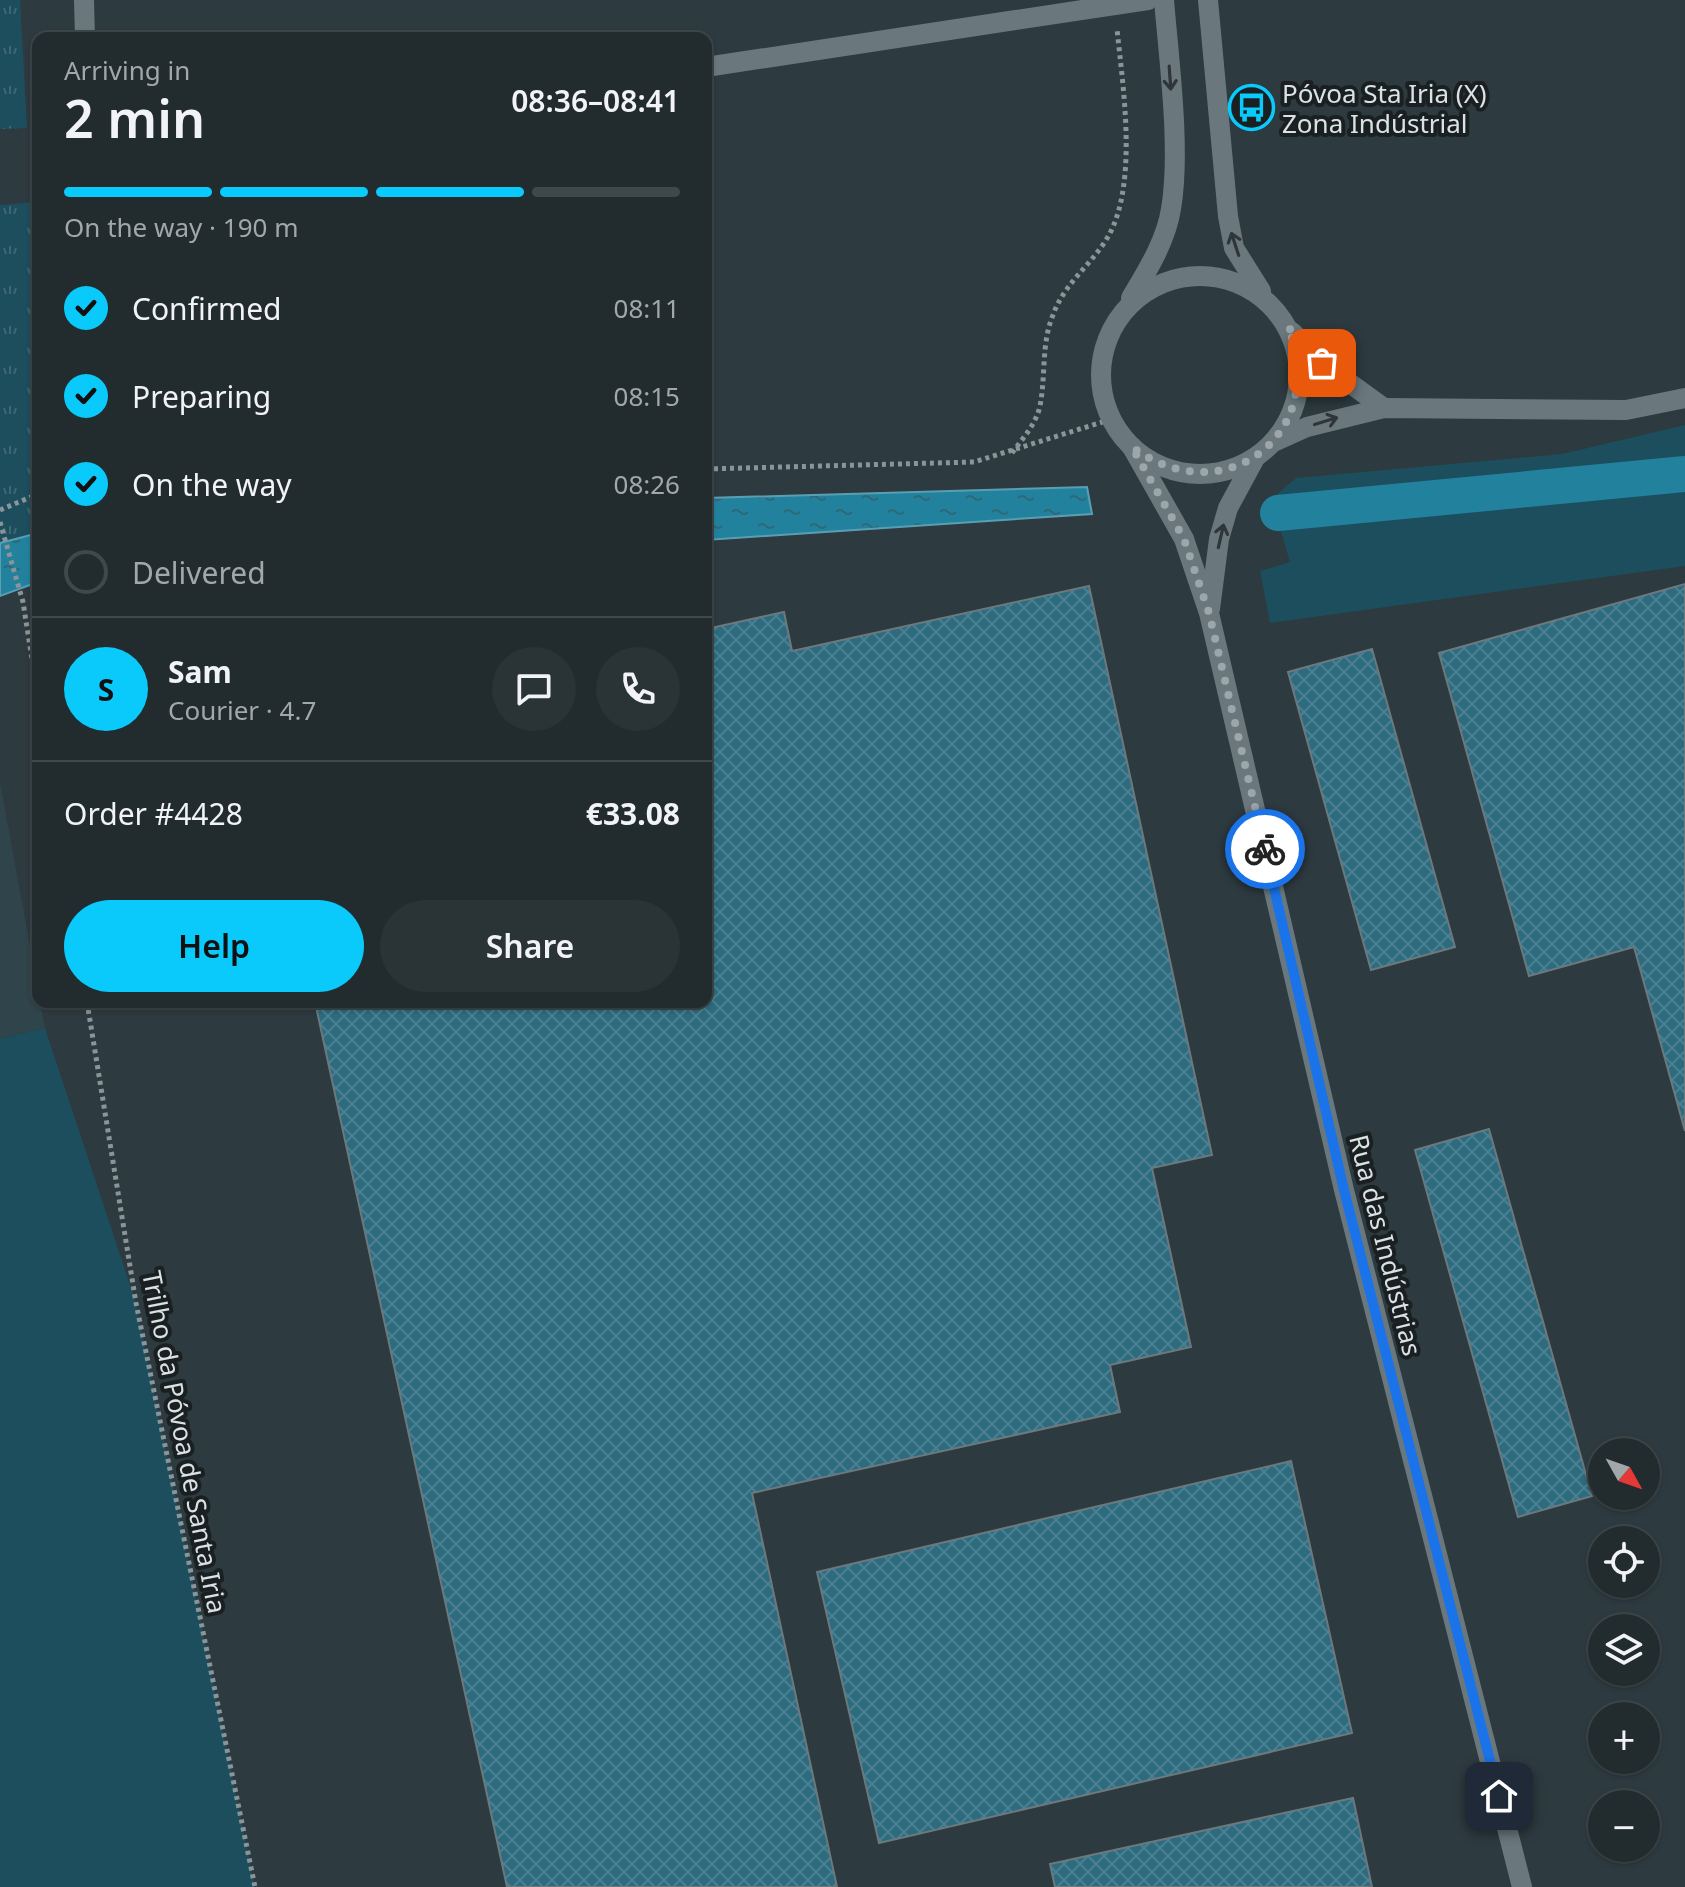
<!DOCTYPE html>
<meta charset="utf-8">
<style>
:root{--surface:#222c2f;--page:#2a3437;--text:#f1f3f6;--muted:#a2a7aa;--line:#3f484b;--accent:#09cafa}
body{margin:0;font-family:"Noto Sans",sans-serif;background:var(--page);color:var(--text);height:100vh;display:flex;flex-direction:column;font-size:30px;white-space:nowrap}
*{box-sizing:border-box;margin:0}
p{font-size:26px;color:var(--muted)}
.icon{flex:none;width:44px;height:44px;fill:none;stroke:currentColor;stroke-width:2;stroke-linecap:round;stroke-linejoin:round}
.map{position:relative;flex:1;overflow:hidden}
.panel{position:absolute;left:32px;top:32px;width:680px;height:976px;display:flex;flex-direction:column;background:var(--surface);border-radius:16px;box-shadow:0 2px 6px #0004,0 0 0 2px var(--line)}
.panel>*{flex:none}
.needle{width:52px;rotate:130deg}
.tools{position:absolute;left:1588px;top:1438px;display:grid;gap:16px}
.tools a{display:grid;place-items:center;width:72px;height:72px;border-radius:50%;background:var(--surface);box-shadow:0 2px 6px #0004,0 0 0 2px var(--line);font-size:40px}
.pin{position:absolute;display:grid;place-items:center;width:68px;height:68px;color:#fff;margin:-34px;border-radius:16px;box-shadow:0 4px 12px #0006}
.courier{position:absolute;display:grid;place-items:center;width:80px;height:80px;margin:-40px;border:6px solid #1a73e8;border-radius:50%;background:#fff;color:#222;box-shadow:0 2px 10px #0007}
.headline em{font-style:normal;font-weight:600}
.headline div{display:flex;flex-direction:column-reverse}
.headline{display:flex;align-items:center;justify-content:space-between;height:136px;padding:0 32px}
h1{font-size:52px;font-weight:600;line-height:60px}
.bar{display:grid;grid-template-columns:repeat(4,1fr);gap:12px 8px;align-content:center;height:96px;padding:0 32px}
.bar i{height:10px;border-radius:6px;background:var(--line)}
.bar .current{background:var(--accent)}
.bar p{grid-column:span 4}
.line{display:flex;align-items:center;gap:20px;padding:0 32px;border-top:2px solid var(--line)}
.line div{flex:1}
.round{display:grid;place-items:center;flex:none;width:84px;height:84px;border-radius:42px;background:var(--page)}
ol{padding:0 32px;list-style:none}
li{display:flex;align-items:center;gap:24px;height:88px}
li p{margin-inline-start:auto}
li .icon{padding:8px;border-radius:50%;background:var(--accent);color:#111;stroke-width:4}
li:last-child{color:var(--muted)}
li i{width:44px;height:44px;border:4px solid var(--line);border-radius:50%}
.button{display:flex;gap:16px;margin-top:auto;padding:16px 32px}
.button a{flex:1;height:92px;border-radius:48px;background:var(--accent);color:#111;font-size:32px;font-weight:600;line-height:92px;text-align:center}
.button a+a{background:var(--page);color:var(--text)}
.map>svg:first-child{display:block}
</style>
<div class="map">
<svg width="1685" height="1887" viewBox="0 0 1685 1887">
<defs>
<pattern id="park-tufts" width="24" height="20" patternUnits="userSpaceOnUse" patternTransform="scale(2)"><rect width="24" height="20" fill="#1d4e5d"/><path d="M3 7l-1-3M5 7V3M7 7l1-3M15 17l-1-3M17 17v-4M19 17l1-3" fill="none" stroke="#3d6774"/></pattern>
<pattern id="water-ripples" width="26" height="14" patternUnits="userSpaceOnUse" patternTransform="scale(2)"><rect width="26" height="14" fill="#22829e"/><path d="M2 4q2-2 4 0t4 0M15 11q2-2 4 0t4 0" fill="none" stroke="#2e697a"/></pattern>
<pattern id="building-cross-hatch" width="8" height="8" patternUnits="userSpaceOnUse" patternTransform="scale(2)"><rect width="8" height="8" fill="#2d6b7f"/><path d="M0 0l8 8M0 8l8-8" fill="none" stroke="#4b8091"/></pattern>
</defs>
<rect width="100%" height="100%" fill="#2d3a3f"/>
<polygon fill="#30444c" points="0,782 45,1028 0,1039"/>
<g fill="#1d4e5d">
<polygon points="1685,425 1685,566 1270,623 1260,571 1290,562 1279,525 1276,495 1296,478 1562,454"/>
<polygon points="45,1028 136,1303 255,1887 0,1887 0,1039"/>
</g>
<g fill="url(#park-tufts)">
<polygon points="0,0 20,0 27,128 0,129"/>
<polygon points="38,202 38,533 0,543 0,205"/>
</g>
<g fill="url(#water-ripples)" stroke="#599fb3" stroke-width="2">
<polygon points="1087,487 1092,514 706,540 706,498"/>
<polygon points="38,533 38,582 0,596 0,543"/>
</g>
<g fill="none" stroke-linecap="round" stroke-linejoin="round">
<polyline stroke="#22829e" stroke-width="36" points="1278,513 1685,474"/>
</g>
<g fill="url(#building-cross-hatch)" stroke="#6b797f" stroke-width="2">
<polygon points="1685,584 1685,1131 1634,947 1529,976 1439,653"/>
<polygon points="1089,586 1212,1155 1152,1168 1191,1347 1110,1365 1120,1412 752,1493 837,1887 507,1887 315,1002 706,1002 706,629 784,612 792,651"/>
<polygon points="1372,649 1455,947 1371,970 1288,672"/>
<polygon points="1489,1129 1592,1496 1518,1517 1415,1150"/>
<polygon points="1291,1461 1352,1733 879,1843 817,1572"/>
<polygon points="1353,1798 1372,1887 1055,1887 1050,1864"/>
</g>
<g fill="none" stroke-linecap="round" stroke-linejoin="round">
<g stroke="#8b9599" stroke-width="5" stroke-dasharray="4 4" stroke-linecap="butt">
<path d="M 1012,453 C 1023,438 1036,424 1040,406 C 1046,375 1041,344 1053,315 C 1064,284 1089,267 1106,240 C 1139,188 1123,88 1117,29"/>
<polyline points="706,469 974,462 1112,419"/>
<polyline points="0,510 38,494"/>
<polyline points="0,522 23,602 38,697"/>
<polyline points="87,1002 136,1303 255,1887"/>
</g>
<g stroke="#6a787e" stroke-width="20">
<polyline points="84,0 85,38"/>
<polyline points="1208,0 1228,216 1234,248 1261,291"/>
<polyline points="706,67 1148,0"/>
<circle cx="1200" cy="375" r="99"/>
<path d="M 1131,298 C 1147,271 1166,241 1171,209 C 1181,150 1169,61 1164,0"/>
<polyline points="1292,332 1322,363 1384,408"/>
<polyline points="1276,441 1307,427 1384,408 1626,410 1685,398"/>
<polyline points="1132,447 1184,539 1209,613 1344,1190 1522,1887"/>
<polyline points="1210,609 1219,539 1228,508 1255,458"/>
</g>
</g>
<defs><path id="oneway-shaft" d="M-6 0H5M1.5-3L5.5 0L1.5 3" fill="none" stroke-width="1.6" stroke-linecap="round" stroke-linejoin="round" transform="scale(2)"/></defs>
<g stroke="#2e3639">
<use href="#oneway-shaft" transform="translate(1170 78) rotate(86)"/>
<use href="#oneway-shaft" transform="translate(1235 244) rotate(-108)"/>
<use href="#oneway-shaft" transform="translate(1326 421) rotate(-17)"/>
<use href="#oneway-shaft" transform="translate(1221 536) rotate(-77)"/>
</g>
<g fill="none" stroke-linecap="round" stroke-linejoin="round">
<path stroke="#9da7ab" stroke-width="8" stroke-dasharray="0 14.4" d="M 1265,849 L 1209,613 L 1184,539 L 1132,447 C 1224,515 1330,434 1288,327 L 1322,363"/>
<polyline stroke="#1a73e8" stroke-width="10" points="1265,849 1344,1190 1499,1796"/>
</g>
<defs>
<symbol id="bus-ring" viewBox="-11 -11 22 22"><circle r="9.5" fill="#1a2022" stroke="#09cafa" stroke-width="1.5"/><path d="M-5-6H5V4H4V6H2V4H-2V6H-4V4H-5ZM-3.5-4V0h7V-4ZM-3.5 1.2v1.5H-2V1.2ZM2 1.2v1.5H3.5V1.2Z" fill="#09cafa"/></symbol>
</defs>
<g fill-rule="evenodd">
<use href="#bus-ring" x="1226" y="82" width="51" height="51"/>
</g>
<g text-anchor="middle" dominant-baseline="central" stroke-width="8" stroke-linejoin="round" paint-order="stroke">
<g font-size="26" fill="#dae2e5" stroke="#1a2022" text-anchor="start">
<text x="1282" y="93">Póvoa Sta Iria (X)<tspan x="1282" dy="30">Zona Indústrial</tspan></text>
</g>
<g font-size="26" fill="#dae2e5" stroke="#1a2022">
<text transform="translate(1386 1245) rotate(76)">Rua das Indústrias</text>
<text transform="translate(185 1442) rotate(79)">Trilho da Póvoa de Santa Iria</text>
</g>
</g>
</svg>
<div class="tools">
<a><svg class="needle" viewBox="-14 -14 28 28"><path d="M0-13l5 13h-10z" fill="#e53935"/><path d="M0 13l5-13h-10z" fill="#a2a7aa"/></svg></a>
<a><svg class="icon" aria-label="locate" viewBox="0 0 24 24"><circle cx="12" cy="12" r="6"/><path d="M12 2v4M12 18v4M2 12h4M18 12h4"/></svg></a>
<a><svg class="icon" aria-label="layers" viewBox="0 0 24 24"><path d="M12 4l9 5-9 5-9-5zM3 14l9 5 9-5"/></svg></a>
<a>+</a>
<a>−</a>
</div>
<div class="pin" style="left:1322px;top:363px;background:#ea580c"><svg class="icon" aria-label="bag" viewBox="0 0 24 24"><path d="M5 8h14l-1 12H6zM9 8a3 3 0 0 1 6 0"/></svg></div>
<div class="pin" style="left:1499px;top:1796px;background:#1f2937"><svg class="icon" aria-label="home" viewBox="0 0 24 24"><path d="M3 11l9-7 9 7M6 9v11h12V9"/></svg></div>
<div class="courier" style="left:1265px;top:849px"><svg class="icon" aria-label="bike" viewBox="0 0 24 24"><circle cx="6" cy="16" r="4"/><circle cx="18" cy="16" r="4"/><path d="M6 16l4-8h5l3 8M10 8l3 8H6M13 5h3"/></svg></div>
<section class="panel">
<div class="headline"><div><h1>2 min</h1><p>Arriving in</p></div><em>08:36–08:41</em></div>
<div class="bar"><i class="current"></i><i class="current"></i><i class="current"></i><i></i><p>On the way · 190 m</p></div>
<ol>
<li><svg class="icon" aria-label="check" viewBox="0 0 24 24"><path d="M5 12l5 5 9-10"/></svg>Confirmed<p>08:11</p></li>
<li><svg class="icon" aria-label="check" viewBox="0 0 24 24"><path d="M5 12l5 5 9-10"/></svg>Preparing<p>08:15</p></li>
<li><svg class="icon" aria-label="check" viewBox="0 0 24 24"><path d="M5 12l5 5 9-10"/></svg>On the way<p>08:26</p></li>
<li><i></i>Delivered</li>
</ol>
<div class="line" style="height:144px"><b class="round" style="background:var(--accent);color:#111">S</b><div><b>Sam</b><p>Courier · 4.7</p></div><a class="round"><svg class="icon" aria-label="chat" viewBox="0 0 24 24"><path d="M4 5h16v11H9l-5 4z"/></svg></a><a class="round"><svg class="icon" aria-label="phone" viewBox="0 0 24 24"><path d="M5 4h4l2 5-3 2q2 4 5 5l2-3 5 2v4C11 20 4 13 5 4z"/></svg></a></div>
<div class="line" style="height:104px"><div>Order #4428</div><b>€33.08</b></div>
<div class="button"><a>Help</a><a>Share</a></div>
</section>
</div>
